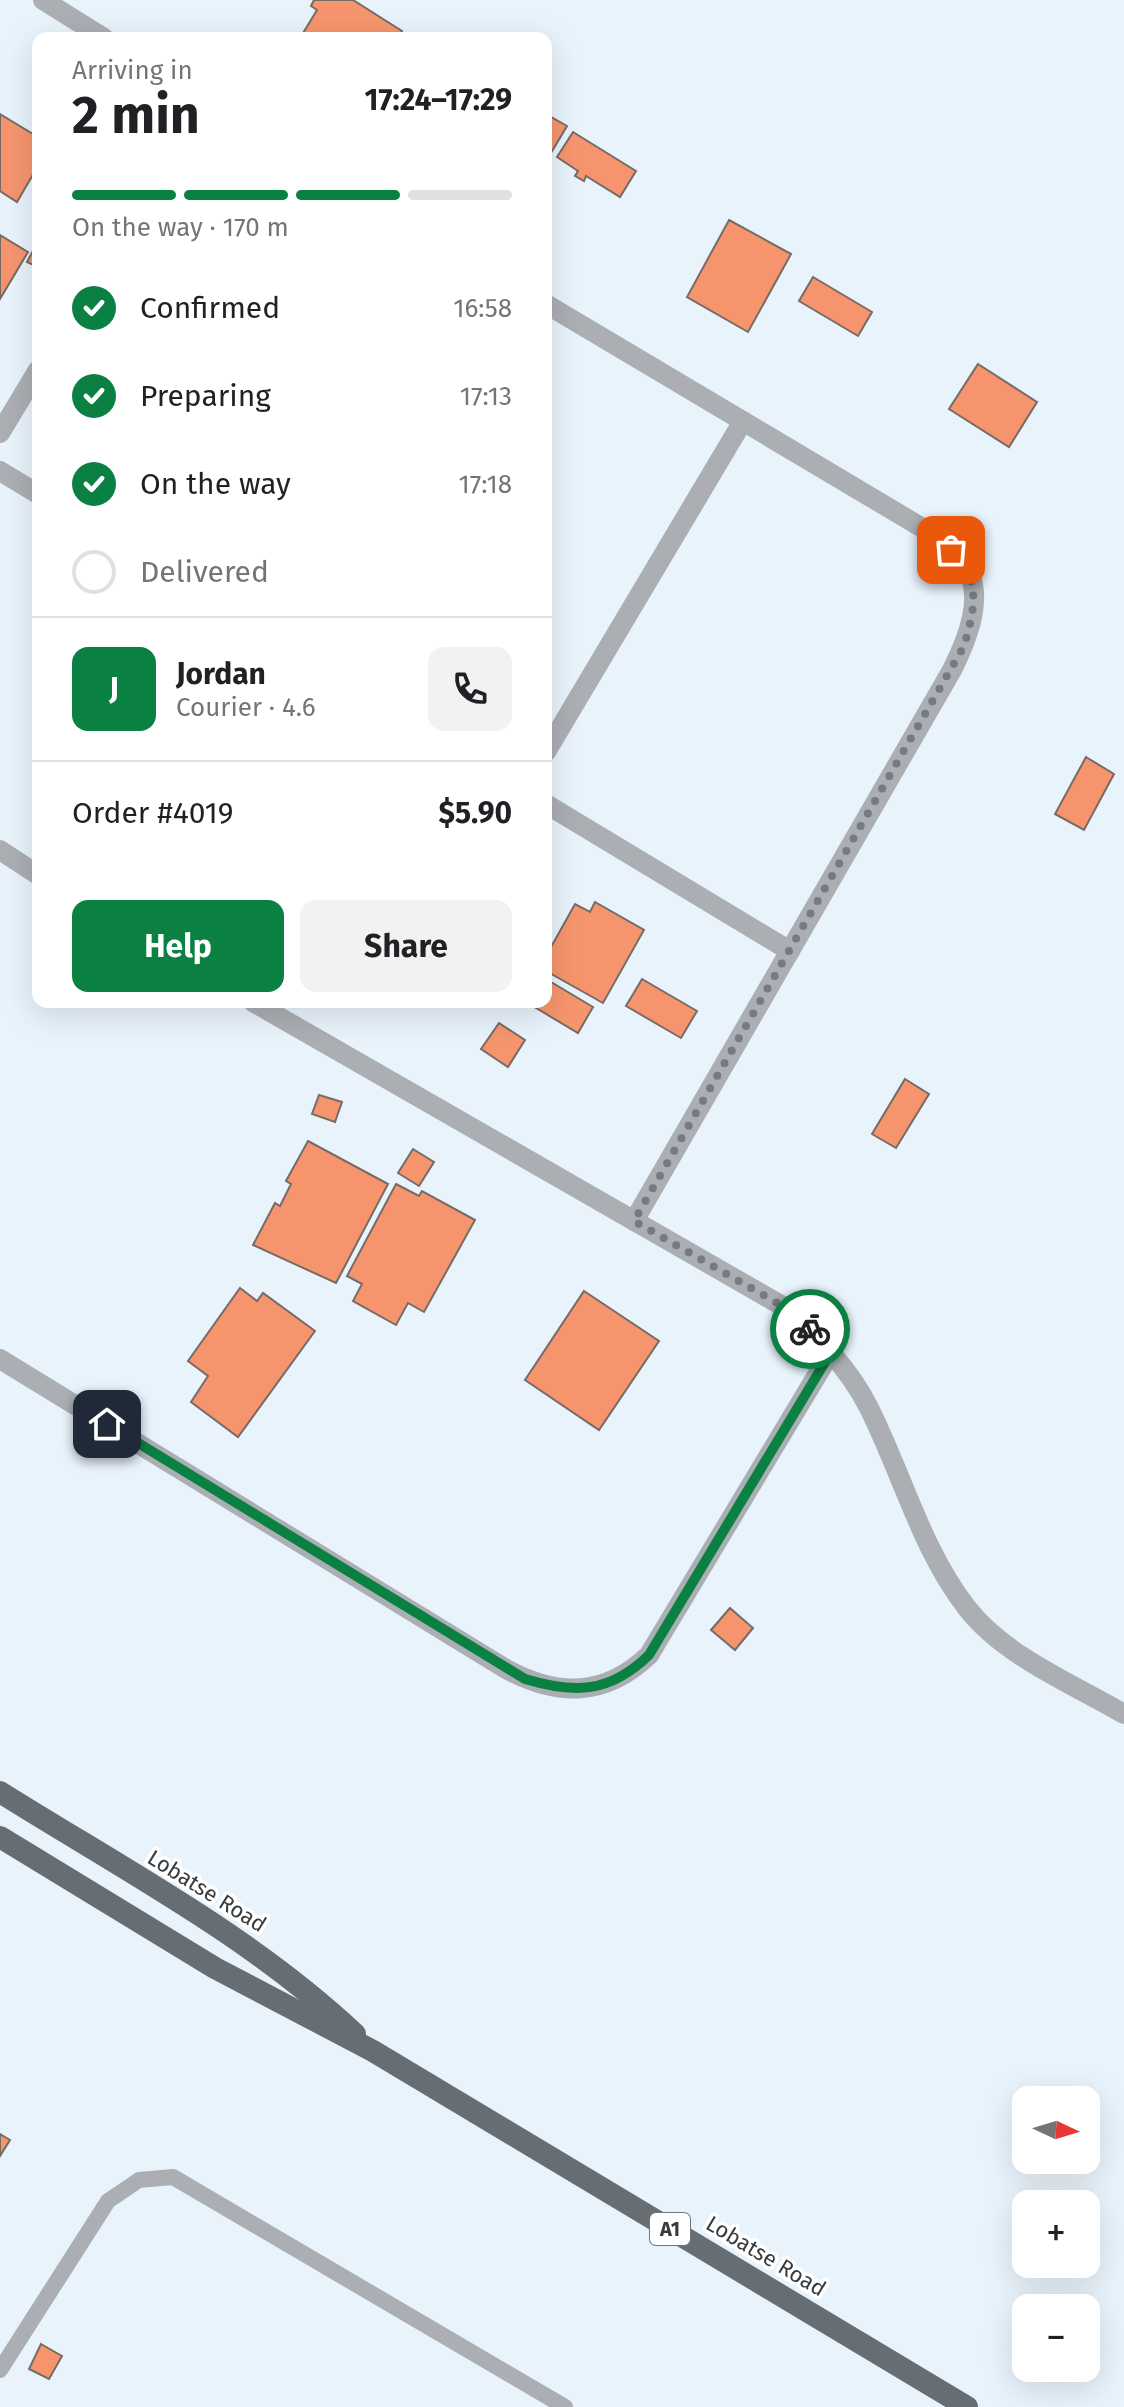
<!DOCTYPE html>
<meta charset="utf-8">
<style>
:root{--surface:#fff;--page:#f2f2f2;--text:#202124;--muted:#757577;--line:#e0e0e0;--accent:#0b8043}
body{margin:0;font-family:"Fira Sans",sans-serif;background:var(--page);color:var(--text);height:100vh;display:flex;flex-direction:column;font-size:30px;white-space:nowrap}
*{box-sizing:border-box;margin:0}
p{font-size:26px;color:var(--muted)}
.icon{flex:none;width:44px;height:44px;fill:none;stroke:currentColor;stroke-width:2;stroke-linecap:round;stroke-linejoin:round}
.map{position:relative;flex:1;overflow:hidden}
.panel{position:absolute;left:32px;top:32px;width:520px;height:976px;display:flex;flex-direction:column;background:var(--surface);border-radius:16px;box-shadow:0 8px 32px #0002}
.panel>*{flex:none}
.needle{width:52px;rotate:94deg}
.buttons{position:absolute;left:1012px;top:2086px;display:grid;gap:16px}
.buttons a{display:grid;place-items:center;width:88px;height:88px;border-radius:16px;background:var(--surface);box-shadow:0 8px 32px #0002;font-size:40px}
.pin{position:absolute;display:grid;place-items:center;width:68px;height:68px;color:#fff;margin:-34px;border-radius:16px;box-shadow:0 4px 12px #0006}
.courier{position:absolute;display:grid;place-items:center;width:80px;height:80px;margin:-40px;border:6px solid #0b8043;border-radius:50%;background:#fff;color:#222;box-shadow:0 2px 10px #0007}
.head em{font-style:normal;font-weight:700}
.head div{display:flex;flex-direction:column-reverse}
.head{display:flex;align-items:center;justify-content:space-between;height:136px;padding:0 40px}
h1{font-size:52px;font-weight:700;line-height:60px}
.bar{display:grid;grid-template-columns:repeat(4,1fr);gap:12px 8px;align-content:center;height:96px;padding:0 40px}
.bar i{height:10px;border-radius:6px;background:var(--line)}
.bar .active{background:var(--accent)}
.bar p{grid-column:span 4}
.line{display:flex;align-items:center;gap:20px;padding:0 40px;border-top:2px solid var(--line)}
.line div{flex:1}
.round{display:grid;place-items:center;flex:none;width:84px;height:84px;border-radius:16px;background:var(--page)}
ol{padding:0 40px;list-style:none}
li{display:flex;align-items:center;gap:24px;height:88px}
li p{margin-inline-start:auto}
li .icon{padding:8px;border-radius:50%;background:var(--accent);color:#fff;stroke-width:4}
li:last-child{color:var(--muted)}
li i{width:44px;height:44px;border:4px solid var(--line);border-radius:50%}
.button{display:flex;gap:16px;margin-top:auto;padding:16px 40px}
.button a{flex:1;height:92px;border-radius:16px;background:var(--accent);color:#fff;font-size:32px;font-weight:700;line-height:92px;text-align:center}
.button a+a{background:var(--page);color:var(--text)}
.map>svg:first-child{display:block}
</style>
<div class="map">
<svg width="1124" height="2407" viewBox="0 0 1124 2407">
<rect width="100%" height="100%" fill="#e9f3fc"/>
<g fill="#f6956d" stroke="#776b66" stroke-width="2">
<polygon points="314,0 353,0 402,31 398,38 300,38 317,10 311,6"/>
<polygon points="0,114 38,137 38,166 17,202 0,191"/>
<polygon points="546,114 567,126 548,158 546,157"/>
<polygon points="573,132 636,171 620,197 586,176 584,181 575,176 578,171 557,157"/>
<polygon points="729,220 791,254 748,332 687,297"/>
<polygon points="0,235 28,252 0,299"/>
<polygon points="36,245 38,246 38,267 27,262"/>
<polygon points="813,277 872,312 858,336 799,301"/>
<polygon points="978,364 1037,402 1009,447 949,409"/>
<polygon points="1086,757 1114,774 1084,830 1055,814"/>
<polygon points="595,902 644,930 603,1003 546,971 546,956 575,904 590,912"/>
<polygon points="546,979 593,1007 578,1033 526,1002 546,1002"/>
<polygon points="642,979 697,1011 681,1038 626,1006"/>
<polygon points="499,1023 525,1040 508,1067 481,1049"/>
<polygon points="905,1079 929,1094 896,1148 872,1134"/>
<polygon points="319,1095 342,1102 335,1122 312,1114"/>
<polygon points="308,1141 388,1184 336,1283 253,1245 275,1203 280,1206 291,1184 286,1181"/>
<polygon points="413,1149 434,1162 419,1186 398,1173"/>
<polygon points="396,1184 419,1196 422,1191 475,1220 424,1312 408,1303 396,1325 353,1301 362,1284 347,1276"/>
<polygon points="240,1288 257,1301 263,1293 315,1331 238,1437 191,1402 208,1376 188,1361"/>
<polygon points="584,1291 659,1341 599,1430 525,1380"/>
<polygon points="730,1608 753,1628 735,1650 711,1630"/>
<polygon points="0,2134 10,2140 0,2156"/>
<polygon points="41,2344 62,2356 49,2379 29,2369"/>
</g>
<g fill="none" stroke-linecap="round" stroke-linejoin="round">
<polyline stroke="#abafb3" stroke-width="16" points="0,2370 108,2201 139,2180 173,2177 565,2407"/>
<g stroke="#abafb3" stroke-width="20">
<polyline points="43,0 104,38"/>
<path d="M 546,304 L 936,536 C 945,545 956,553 963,563 C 987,593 967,640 952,670 L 634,1221"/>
<polyline points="0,433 38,370"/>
<polyline points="0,471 38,494"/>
<polyline points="546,752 743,421"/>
<polyline points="546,804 790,951"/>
<polyline points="0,850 38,875"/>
<path d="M 253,1002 L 786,1308 C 817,1336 848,1367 868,1406 C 902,1473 921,1549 967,1608 C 1004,1656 1073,1684 1124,1714"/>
<path d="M 0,1359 L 506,1669 C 558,1697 605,1697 649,1655 L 831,1352"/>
</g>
<g stroke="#666e74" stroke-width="22">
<path d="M 0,1792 C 121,1868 251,1936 355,2034"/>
<polyline points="0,1837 215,1968 373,2051 967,2407"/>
</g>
</g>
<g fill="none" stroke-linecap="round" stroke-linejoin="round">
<path stroke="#757b80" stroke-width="8" stroke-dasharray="0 14.4" d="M 810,1329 L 786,1308 L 634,1221 L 964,646 C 975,608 982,580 951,550"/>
<path stroke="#0b8043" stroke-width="10" d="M 107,1424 L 525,1679 C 575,1694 610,1693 649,1655 L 831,1352 L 810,1329"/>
</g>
<g text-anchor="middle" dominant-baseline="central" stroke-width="7" stroke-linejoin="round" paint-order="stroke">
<rect fill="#fff" stroke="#737678" stroke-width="2" x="650" y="2213" width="40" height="32" rx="6"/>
<g font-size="20" font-weight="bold" fill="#373b3e">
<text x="670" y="2229">A1</text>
</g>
<g font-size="22" fill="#373b3e" stroke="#fff">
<text transform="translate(207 1891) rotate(32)">Lobatse Road</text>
<text transform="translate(766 2256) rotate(31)">Lobatse Road</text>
</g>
</g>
</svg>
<div class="buttons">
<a><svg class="needle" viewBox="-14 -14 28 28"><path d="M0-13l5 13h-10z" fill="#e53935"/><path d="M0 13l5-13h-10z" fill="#757577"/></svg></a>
<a>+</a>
<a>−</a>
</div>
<div class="pin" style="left:951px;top:550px;background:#ea580c"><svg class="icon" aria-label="bag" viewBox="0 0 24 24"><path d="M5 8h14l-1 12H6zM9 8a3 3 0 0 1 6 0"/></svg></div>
<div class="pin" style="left:107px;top:1424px;background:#1f2937"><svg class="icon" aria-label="home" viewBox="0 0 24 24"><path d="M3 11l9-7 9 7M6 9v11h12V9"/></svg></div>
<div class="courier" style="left:810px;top:1329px"><svg class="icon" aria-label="bike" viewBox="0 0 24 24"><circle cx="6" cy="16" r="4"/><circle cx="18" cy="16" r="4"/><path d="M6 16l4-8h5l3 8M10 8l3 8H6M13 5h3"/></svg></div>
<section class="panel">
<div class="head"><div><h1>2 min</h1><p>Arriving in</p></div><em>17:24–17:29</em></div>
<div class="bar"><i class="active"></i><i class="active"></i><i class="active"></i><i></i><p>On the way · 170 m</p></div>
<ol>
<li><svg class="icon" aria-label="check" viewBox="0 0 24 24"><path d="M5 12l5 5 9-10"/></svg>Confirmed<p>16:58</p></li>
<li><svg class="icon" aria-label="check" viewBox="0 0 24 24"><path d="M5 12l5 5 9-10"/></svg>Preparing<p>17:13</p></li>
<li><svg class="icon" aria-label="check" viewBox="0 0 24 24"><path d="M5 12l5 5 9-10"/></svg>On the way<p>17:18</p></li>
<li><i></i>Delivered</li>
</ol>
<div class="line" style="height:144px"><b class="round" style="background:var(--accent);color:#fff">J</b><div><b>Jordan</b><p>Courier · 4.6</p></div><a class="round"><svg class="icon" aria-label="phone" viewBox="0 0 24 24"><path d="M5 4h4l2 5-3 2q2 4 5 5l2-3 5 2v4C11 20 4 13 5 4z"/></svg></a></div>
<div class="line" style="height:104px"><div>Order #4019</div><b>$5.90</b></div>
<div class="button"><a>Help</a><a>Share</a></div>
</section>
</div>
